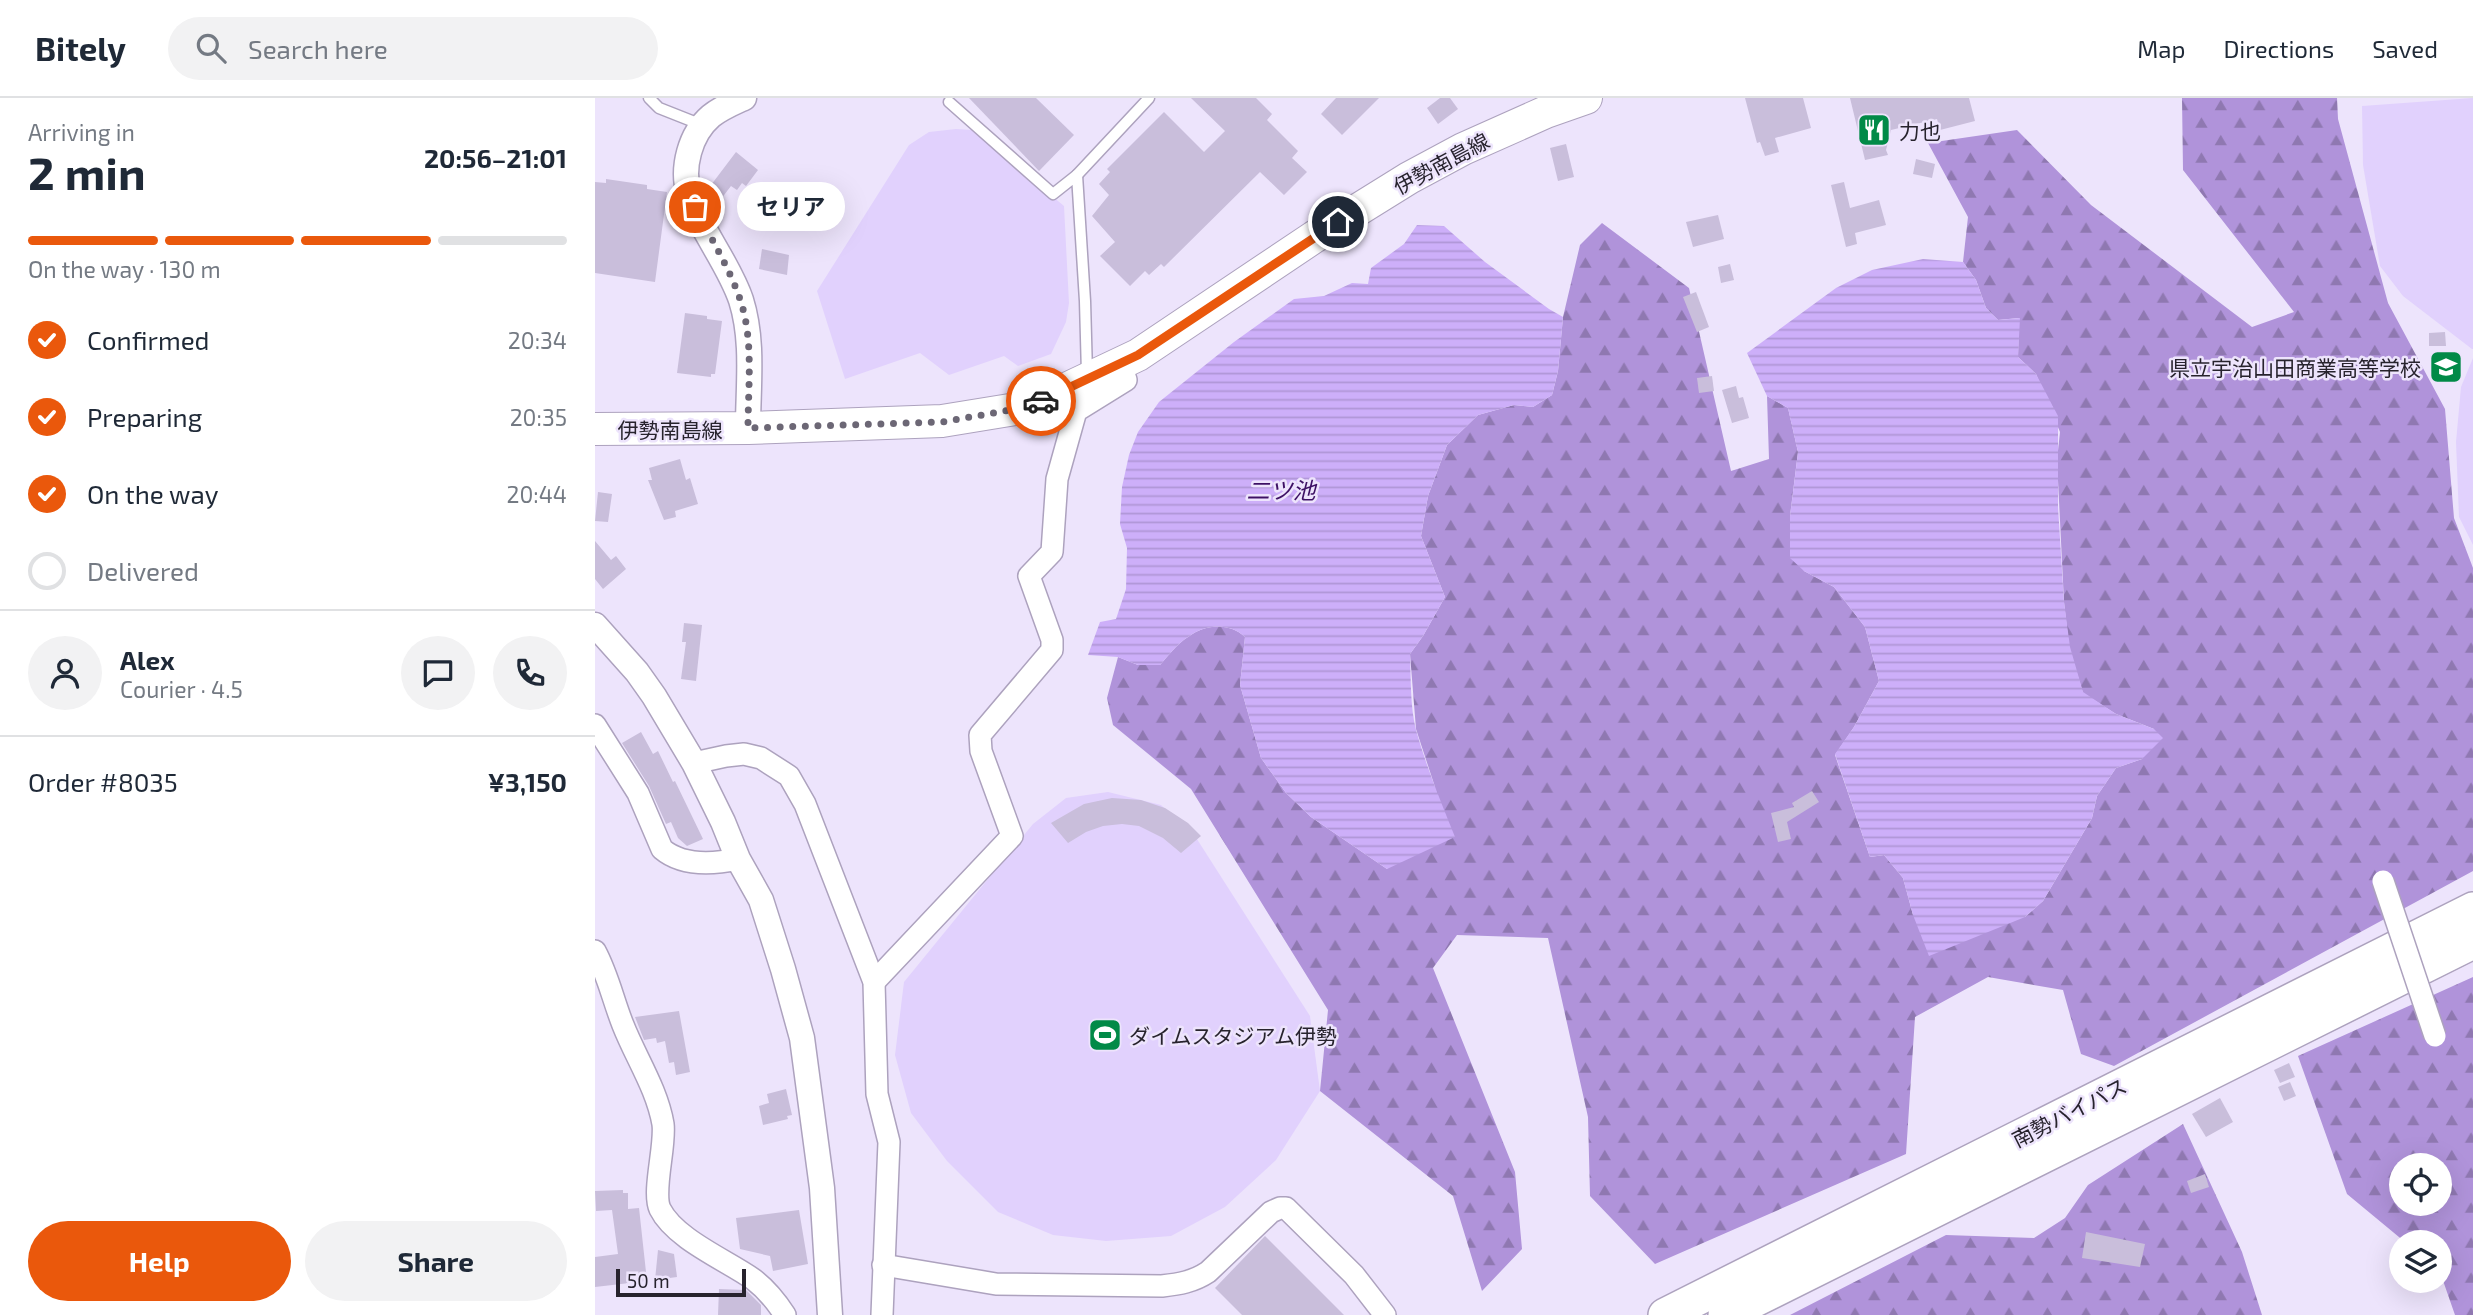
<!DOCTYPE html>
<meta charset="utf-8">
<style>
:root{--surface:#fff;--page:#f2f2f3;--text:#1f2937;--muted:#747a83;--line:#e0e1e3;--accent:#ea580c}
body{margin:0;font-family:"Exo 2","Noto Sans JP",sans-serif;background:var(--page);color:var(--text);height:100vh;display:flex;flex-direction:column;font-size:26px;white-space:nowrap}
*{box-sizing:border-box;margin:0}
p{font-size:23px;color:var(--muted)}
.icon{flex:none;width:38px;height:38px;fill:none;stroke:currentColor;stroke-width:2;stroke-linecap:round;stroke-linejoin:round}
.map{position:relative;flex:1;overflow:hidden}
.details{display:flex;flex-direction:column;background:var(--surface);width:595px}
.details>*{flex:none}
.fabs{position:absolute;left:1794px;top:1055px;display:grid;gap:14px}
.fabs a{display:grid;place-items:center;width:63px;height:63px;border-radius:50%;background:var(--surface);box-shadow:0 7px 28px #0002;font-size:35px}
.scale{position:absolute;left:21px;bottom:18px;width:130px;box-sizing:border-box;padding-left:7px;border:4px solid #27232d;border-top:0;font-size:19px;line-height:24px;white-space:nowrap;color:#27232d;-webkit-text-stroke:5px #ede4fc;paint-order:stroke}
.pin{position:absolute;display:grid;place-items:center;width:60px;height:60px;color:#fff;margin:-30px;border:4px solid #fff;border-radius:50%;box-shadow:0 2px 7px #0007}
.courier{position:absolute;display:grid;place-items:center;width:70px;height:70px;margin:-35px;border:5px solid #ea580c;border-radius:50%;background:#fff;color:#222;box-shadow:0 2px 9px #0007}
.bubble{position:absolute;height:49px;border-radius:24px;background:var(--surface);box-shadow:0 7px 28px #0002;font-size:23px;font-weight:700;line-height:49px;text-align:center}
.overview em{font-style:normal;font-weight:700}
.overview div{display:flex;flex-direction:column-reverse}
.overview{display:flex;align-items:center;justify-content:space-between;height:119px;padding:0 28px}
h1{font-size:46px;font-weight:700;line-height:52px}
.bar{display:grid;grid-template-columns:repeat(4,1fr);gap:10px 7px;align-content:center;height:84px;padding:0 28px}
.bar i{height:9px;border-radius:5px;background:var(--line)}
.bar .active{background:var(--accent)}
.bar p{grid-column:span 4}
.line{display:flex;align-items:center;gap:18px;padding:0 28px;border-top:2px solid var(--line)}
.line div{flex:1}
.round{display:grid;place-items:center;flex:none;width:74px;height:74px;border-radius:37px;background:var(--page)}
ol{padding:0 28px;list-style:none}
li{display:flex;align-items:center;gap:21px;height:77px}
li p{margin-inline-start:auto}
li .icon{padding:7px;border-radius:50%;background:var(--accent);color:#fff;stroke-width:4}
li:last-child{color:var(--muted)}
li i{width:38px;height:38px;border:4px solid var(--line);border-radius:50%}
.cta{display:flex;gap:14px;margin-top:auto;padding:14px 28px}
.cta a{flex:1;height:80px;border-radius:42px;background:var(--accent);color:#fff;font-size:28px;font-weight:700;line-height:80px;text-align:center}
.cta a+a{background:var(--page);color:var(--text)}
header{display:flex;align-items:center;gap:42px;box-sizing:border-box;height:98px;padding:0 35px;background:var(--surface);border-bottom:2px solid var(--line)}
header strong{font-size:33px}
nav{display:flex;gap:38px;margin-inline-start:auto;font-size:24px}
.search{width:490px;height:63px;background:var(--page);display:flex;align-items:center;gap:18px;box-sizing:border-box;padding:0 24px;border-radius:38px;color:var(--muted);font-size:26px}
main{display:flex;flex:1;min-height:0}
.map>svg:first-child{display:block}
</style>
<header>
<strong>Bitely</strong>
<div class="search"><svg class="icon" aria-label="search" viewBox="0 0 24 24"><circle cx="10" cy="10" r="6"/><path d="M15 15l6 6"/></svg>Search here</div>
<nav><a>Map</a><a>Directions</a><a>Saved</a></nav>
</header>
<main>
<section class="details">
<div class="overview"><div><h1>2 min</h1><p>Arriving in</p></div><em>20:56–21:01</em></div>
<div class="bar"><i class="active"></i><i class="active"></i><i class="active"></i><i></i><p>On the way · 130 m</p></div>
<ol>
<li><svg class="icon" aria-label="check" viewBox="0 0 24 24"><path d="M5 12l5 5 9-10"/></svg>Confirmed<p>20:34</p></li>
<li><svg class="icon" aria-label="check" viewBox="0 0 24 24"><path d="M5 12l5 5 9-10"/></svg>Preparing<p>20:35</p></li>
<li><svg class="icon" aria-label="check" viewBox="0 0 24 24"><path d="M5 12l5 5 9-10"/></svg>On the way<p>20:44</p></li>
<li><i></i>Delivered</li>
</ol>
<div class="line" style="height:126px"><a class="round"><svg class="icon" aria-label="person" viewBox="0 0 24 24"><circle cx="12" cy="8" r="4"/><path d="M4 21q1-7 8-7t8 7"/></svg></a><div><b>Alex</b><p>Courier · 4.5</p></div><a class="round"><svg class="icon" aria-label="chat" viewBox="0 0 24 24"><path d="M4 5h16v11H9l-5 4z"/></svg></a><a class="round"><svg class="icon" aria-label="phone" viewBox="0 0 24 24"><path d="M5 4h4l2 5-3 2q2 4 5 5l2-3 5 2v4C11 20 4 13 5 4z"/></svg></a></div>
<div class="line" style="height:91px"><div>Order #8035</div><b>¥3,150</b></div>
<div class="cta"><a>Help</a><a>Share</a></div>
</section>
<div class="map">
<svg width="1878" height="1217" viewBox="0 0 1878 1217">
<defs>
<pattern id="forest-firs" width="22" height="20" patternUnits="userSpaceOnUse" patternTransform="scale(1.75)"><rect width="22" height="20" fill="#b093da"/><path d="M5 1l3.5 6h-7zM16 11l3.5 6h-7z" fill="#8f78b1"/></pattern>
<pattern id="water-rules" width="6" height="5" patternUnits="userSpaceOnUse" patternTransform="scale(1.75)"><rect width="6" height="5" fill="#cdaff9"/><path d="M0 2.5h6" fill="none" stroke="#b096d6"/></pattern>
</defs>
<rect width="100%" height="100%" fill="#ede4fc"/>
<g fill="url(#forest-firs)" fill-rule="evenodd">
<path d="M 1587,0 L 1742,0 L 1743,21 L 1793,205 L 1850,311 L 1859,420 L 1878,470 L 1878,773 L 1519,968 L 1486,956 L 1468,892 L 1393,879 L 1320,919 L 1311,1056 L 1060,1166 L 995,1098 L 993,1019 L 953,840 L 862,837 L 838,870 L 920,1074 L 927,1151 L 887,1193 L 858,1098 L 725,993 L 733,912 L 596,691 L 518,627 L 512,600 L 523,559 L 543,567 L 565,567 C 573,558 582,546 593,539 C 610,526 634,524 650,539 L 645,587 L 666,660 L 691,695 L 716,719 L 792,771 L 840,689 L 821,631 L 815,556 L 828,538 L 850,499 L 826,438 L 833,398 L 852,347 L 883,317 L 919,307 L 938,309 L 957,297 L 963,273 L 968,219 L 985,147 L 1007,125 L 1094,190 L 1136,373 L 1174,361 L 1172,298 L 1193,310 L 1203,354 L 1195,418 L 1209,473 L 1239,489 L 1270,529 L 1284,583 L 1259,629 L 1240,657 L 1275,759 L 1289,757 L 1308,780 L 1318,817 L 1430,819 L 1448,803 L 1497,720 L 1502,698 L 1521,670 L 1547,661 L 1559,631 L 1521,616 L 1488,595 L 1474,549 L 1469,504 L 1462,362 L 1465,334 L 1441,276 L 1423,259 L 1424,220 L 1403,222 L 1391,210 L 1381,182 L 1368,164 L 1373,119 L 1333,45 L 1422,32 L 1496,107 L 1657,229 L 1699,214 L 1588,72 Z"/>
<path d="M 1878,879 L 1878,1217 L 1860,1217 L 1845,1174 L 1844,1144 L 1810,1144 L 1752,1096 L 1703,958 ZM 1806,1068 L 1844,1068 L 1844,1106 L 1806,1106 Z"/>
<polygon points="1588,1026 1647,1154 1667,1217 1195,1217 1351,1137 1439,1140 1470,1120 1493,1087"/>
</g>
<g fill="#e1d1fd">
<polygon points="1878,0 1878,251 1877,251 1808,198 1785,168 1768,67 1767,8"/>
<polygon points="361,31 378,32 469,108 474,205 471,224 456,256 423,268 409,258 354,277 325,255 250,281 222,193 314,47 334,34"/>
<polygon points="1878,260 1878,447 1864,419 1861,344 1866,289"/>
<polygon points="513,694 566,707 600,738 715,918 725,993 681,1062 630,1109 576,1138 511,1143 458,1137 403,1114 352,1063 316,1015 300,957 309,884 438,726 471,700"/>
</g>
<g fill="url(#water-rules)">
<path d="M 822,127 L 849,128 L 890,164 L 954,211 L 968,219 L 963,273 L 957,297 L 938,309 L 919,307 L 883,317 L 852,347 L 833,398 L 826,438 L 850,499 L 828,538 L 815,556 C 816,580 815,608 821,632 C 831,668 846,704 860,739 L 792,771 L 716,719 L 691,695 L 666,660 L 645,587 L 650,539 C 634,524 610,526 593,539 C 582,546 573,558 565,567 L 543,567 L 523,559 L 493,557 L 505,524 L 521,521 L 531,491 L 532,450 L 525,426 L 527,389 L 534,357 L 543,334 L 564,304 L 639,244 L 699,201 L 729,198 L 757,185 L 773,186 L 776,170 L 809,146 Z"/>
<polygon points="1328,161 1368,164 1381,182 1391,210 1403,222 1425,220 1423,259 1441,276 1463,318 1463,409 1469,504 1475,549 1488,594 1521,616 1559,631 1568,640 1547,661 1521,670 1502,698 1497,720 1448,803 1430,819 1334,858 1318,817 1308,780 1289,757 1275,759 1240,656 1259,629 1284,583 1270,529 1239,489 1209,473 1195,460 1195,418 1203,354 1193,310 1172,298 1152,255 1241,190 1277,172"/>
</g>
<g fill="#c9bedb">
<polygon points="374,0 441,0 479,37 444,73"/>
<polygon points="596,0 661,0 677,16 672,22 703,53 697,60 712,74 689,97 665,74 569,169 566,166 554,177 550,173 535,188 505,158 520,144 497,118 514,97 504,86 515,74 512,71 569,14 609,54 630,33"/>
<polygon points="741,0 784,0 747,37 726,16"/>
<polygon points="845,0 855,0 863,11 843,26 832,10"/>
<polygon points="1150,0 1208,0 1216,30 1180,40 1184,54 1170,58 1165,44 1162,45"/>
<polygon points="1255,0 1374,0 1380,23 1345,32 1342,21 1296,32 1291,52 1293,57 1270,62"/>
<polygon points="971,46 979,79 963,83 955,50"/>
<polygon points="141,54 163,72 151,88 147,85 142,92 136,88 126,101 113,91"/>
<polygon points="1321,61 1340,66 1337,80 1318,76"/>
<polygon points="11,81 52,87 52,91 72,94 60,184 0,175 0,84 11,85"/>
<polygon points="1249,84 1255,110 1284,102 1291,127 1260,135 1262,146 1251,149 1236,87"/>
<polygon points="1123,117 1129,141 1098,149 1091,124"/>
<polygon points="167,151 194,157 192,177 164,171"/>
<polygon points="1135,166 1139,182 1126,185 1123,169"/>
<polygon points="1101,194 1114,229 1102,234 1088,199"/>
<polygon points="90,215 112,218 112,221 127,223 120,276 116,276 116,279 82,275"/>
<polygon points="1850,234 1851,248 1834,248 1834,235"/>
<polygon points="1117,278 1119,293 1104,295 1102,280"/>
<polygon points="1141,288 1144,300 1148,299 1154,320 1137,325 1127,292"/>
<polygon points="85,361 91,382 95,380 103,406 80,413 81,419 69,422 53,382 57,382 54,370"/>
<polygon points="3,394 17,396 13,424 0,423"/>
<polygon points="0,443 16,462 21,458 31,471 8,491 0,481"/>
<polygon points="89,525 107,527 101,583 86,581 91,544 87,544"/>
<polygon points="46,634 58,656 63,653 78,684 80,683 108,741 92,748 83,740 76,724 71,726 54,688 27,645"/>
<polygon points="1217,693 1224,704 1192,724 1196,741 1183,744 1176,715 1199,709 1197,705"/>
<polygon points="517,700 546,702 570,710 593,725 606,738 586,755 568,740 544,728 527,726 508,728 491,734 473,745 456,725 489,706"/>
<polygon points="84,913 95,974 81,977 79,964 74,965 70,943 62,945 61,940 49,942 40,919"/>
<polygon points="1694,965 1700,979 1685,985 1679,972"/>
<polygon points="1695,984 1701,998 1689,1003 1683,989"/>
<polygon points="191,991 197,1017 192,1018 193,1021 168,1027 164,1008 174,1005 172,996"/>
<polygon points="1625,1000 1638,1024 1611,1039 1597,1016"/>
<polygon points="1610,1076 1614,1089 1596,1095 1592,1083"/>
<polygon points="28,1092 28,1095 33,1095 33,1111 44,1110 52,1183 0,1189 0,1159 23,1156 17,1112 1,1113 0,1093"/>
<polygon points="204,1112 213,1166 178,1173 175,1158 145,1151 141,1120"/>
<polygon points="1491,1134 1550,1146 1545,1169 1487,1160"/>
<polygon points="670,1138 749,1217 647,1217 620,1190"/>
<polygon points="63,1152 79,1156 82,1179 60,1182"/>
<polygon points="124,1191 151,1192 166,1207 166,1217 123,1217"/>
</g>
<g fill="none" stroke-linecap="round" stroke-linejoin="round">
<defs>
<g id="service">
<polyline points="54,0 64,10 107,27"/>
<polyline points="354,4 458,96 482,77 490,203 492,276"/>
<polyline points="482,77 554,0"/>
</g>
<g id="minor">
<path d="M 0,627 L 43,695 L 67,751 C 87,768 119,766 143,761"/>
<polyline points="99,665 131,658 149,656 166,660 194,678 210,706 279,884 282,996 294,1044 287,1217"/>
<path d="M 0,853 C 13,877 18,902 28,927 C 41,960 62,991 68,1026 C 71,1047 57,1094 65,1111 C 80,1141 131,1162 158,1181 C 171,1191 181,1203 190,1217"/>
<polyline points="279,884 417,738 386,653 385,637 457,552 457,542 434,478 457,454 462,381 481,313 531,282 526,266"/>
<path d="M 288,1167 L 401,1186 L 567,1188 C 584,1186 598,1184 613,1174 L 676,1114 L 685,1110 L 691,1110 L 759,1177 L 790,1217"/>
</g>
<g id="tertiary">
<path d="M 149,0 C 138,5 126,10 116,18 C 95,36 86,70 94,96 C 105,132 134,166 146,202 C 159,243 153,288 153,330"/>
<polyline points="0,527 42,574 59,598 99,665 128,724 143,761 166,802 188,871 207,940 227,1090 235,1217"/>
</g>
<polyline id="primary" points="0,331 153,330 347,323 433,309 543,257 719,139 814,80 868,51 951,14 991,0"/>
<g id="trunk">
<polyline points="1070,1217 1878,811"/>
<polyline points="1130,1217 1878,844"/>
</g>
</defs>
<use href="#service" stroke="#ada2be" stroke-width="13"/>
<use href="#minor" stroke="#ada2be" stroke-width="24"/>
<use href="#tertiary" stroke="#ada2be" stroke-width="27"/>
<use href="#primary" stroke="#ada2be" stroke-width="34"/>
<use href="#trunk" stroke="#ada2be" stroke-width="36"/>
<use href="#service" stroke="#fff" stroke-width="10"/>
<use href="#minor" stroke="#fff" stroke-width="21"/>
<use href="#tertiary" stroke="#fff" stroke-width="24"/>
<use href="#primary" stroke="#fff" stroke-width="32"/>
<use href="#trunk" stroke="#fff" stroke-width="33"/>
<defs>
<polyline id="minor-bridge" points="1788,783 1840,938"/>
</defs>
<use href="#minor-bridge" stroke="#ada2be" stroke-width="24" stroke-linecap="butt"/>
<use href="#minor-bridge" stroke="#fff" stroke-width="21"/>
</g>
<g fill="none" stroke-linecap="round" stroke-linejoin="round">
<path stroke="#6c6775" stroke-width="7" stroke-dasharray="0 12.6" d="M 100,109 C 115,139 134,169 145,201 C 159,242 153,288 153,330 L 347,324 L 433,309 L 446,303"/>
<polyline stroke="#ea580c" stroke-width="9" points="446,303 543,257 743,124"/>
</g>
<defs>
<symbol id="restaurant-square" viewBox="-11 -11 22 22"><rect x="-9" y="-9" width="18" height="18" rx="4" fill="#018a47" stroke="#ede4fc"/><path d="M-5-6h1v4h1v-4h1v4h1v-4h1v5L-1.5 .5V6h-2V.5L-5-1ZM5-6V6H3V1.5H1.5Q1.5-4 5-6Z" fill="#fff"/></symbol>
<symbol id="school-square" viewBox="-11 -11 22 22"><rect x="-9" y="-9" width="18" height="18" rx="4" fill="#018a47" stroke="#ede4fc"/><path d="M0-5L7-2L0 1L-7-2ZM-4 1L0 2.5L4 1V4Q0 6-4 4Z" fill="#fff"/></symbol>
<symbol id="stadium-square" viewBox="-11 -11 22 22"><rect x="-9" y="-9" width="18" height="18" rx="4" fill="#018a47" stroke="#ede4fc"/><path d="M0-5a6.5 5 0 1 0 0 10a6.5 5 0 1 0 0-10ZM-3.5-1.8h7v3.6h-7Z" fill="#fff"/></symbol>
</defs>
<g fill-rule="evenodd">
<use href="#restaurant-square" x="1260" y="13" width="38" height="38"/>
<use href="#school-square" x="1832" y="250" width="38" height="38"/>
<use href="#stadium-square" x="491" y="918" width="38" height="38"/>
</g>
<g text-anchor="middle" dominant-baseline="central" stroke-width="5" stroke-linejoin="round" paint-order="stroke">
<g font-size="21" fill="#27232d" stroke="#ede4fc" text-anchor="start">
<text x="1304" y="32">力也</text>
<text x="1826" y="269" text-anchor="end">県立宇治山田商業高等学校</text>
<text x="534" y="937">ダイムスタジアム伊勢</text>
</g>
<g font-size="21" fill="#27232d" stroke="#ede4fc">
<text transform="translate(846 65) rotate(-28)">伊勢南島線</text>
<text x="75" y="331">伊勢南島線</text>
<text transform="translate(1474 1014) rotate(-27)">南勢バイパス</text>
</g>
<g font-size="23" font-style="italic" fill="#3d1064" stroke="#ede4fc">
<text x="686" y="392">二ツ池</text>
</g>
</g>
</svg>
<div class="fabs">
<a><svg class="icon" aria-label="locate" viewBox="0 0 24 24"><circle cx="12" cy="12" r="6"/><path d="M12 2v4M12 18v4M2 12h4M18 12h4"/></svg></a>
<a><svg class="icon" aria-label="layers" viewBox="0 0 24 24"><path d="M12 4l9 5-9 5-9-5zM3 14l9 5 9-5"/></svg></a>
</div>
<div class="scale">50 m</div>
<div class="pin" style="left:100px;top:109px;background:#ea580c"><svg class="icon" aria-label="bag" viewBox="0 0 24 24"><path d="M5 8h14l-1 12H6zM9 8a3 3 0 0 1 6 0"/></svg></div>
<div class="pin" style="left:743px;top:124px;background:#1f2937"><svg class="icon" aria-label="home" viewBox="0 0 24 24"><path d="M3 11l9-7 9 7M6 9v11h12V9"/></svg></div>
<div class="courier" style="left:446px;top:303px"><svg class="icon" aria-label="car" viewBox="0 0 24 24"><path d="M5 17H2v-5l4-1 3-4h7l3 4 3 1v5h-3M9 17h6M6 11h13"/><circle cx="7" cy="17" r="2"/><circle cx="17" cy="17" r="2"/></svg></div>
<div class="bubble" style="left:142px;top:84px;width:108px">セリア</div>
</div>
</main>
